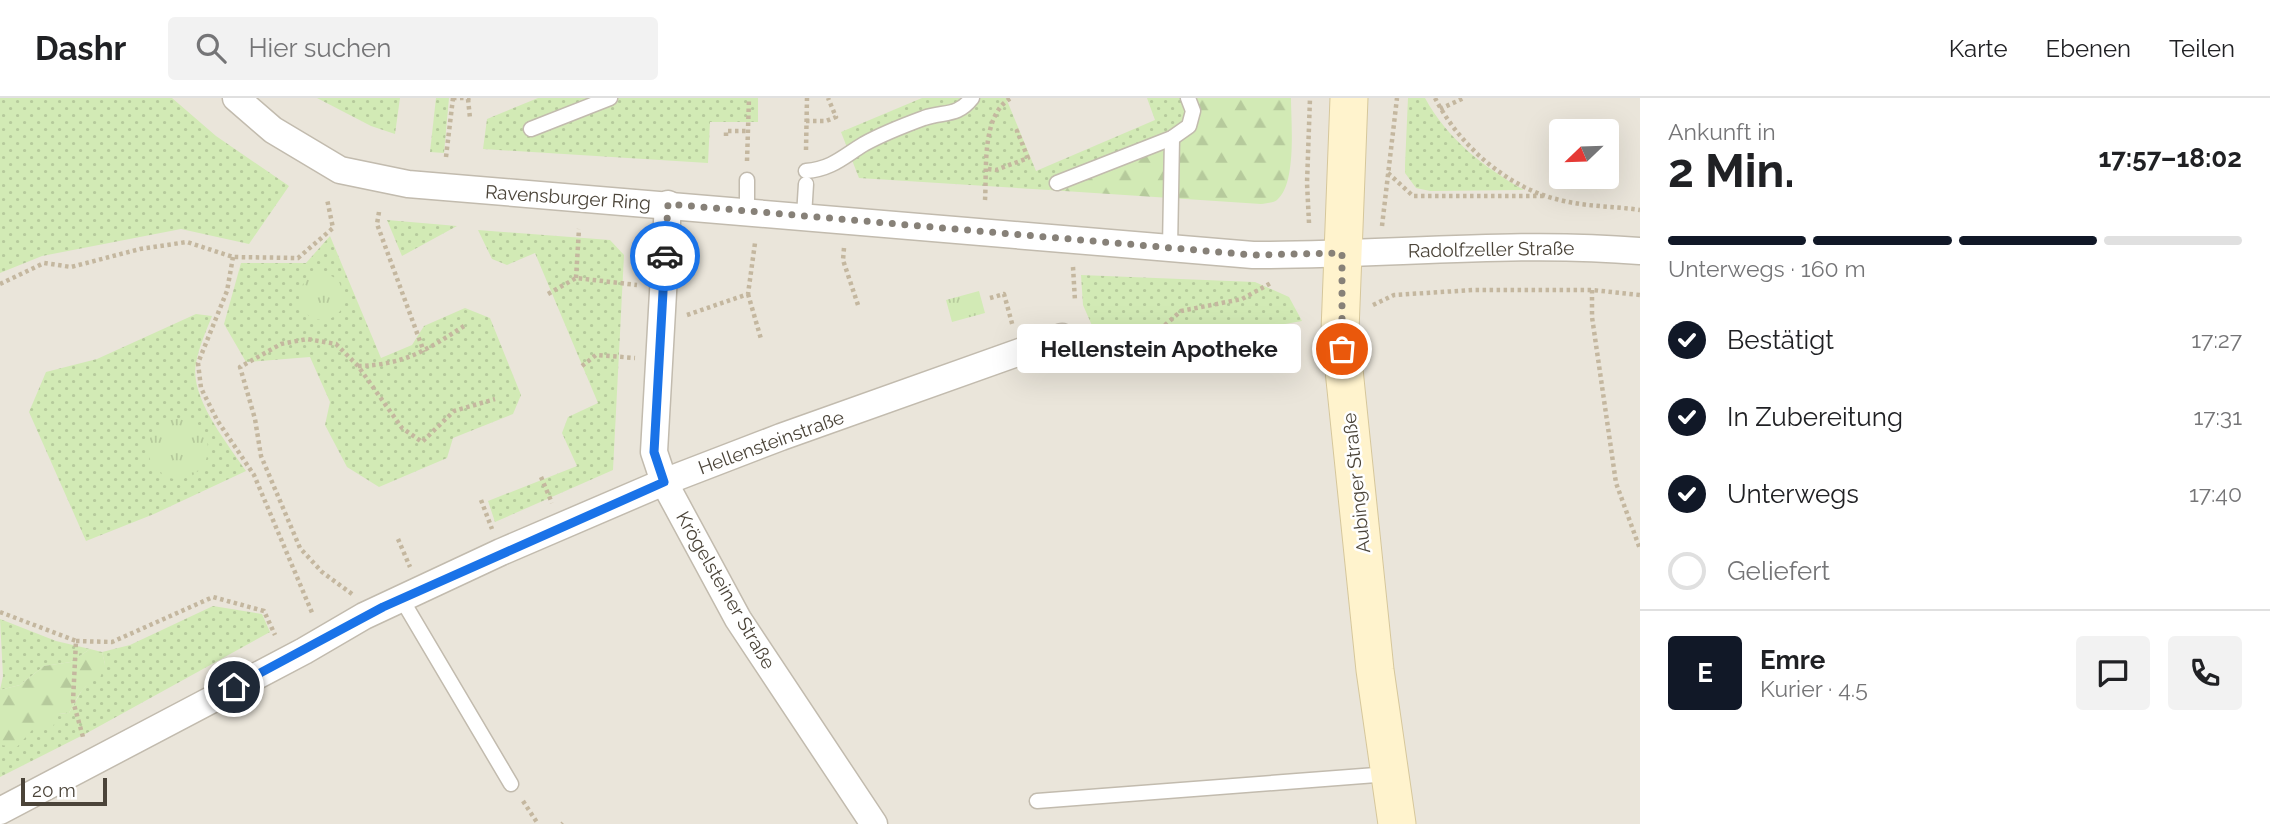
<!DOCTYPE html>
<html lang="de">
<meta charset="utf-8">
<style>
:root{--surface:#fff;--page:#f2f2f2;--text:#202124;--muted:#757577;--line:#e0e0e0;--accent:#111827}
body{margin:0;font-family:Raleway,sans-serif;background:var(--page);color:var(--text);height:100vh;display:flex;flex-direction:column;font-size:26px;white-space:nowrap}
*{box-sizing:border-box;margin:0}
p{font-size:23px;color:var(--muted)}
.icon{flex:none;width:38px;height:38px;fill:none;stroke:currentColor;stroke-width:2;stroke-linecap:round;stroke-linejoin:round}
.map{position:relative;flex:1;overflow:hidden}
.details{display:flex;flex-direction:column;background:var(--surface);width:630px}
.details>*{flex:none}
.needle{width:46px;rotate:247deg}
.fabs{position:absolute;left:1549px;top:21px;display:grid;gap:14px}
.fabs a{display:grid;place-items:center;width:70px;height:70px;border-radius:7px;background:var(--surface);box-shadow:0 7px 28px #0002;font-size:35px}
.scale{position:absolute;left:21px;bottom:18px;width:86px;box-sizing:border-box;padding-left:7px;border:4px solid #4b4439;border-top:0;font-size:19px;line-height:24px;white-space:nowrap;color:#4b4439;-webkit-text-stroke:5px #fff;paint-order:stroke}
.pin{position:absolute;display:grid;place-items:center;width:60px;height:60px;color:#fff;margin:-30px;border:4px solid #fff;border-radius:50%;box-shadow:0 2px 7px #0007}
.courier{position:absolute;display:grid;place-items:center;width:70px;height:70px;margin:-35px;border:5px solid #1a73e8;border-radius:50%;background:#fff;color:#222;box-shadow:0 2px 9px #0007}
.bubble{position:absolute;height:49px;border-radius:7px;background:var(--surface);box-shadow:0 7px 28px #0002;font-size:23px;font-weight:700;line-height:49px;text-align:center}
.head em{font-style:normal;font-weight:700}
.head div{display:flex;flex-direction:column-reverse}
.head{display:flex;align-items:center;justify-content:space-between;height:119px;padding:0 28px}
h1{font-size:46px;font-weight:700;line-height:52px}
.bar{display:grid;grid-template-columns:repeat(4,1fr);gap:10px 7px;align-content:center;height:84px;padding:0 28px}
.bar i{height:9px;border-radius:5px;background:var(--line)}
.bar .current{background:var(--accent)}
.bar p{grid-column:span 4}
.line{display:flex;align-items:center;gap:18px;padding:0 28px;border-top:2px solid var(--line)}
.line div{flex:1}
.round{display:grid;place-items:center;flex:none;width:74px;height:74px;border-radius:7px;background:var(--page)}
ol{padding:0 28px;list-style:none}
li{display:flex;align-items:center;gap:21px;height:77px}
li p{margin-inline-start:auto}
li .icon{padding:7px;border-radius:50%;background:var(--accent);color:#fff;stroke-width:4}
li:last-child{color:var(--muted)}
li i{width:38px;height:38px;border:4px solid var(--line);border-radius:50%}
header{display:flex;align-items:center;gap:42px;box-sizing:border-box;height:98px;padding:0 35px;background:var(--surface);border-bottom:2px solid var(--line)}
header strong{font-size:33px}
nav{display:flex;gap:38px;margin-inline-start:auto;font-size:24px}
.search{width:490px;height:63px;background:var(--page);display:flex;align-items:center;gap:18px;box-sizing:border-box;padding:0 24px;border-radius:7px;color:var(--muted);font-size:26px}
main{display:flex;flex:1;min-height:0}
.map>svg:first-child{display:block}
</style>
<header>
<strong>Dashr</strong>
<div class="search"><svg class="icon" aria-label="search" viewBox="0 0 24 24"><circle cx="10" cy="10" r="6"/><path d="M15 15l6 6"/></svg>Hier suchen</div>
<nav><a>Karte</a><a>Ebenen</a><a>Teilen</a></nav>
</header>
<main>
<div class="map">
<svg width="1640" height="726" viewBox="0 0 1640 726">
<defs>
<pattern id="grass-dots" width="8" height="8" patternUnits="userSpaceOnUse" patternTransform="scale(1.75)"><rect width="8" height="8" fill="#d2eab5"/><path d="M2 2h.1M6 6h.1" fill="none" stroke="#b6ca9c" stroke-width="1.8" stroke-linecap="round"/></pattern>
<pattern id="forest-firs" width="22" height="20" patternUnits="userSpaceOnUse" patternTransform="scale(1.75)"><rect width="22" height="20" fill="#d2eab5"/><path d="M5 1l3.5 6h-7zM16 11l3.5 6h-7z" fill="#b6ca9c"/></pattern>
<pattern id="park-tufts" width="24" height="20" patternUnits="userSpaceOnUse" patternTransform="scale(1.75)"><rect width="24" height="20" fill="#d2eab5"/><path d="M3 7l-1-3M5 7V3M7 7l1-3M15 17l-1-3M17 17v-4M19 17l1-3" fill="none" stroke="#b6ca9c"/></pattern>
</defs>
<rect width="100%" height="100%" fill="#f6f3ec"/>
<path fill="#eae5da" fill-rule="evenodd" d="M 0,0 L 1640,0 L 1640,726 L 0,726 ZM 1561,33 L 1606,33 L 1606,79 L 1561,79 Z"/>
<g fill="url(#grass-dots)">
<polygon points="0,0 172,0 216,38 289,88 249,146 181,131 42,158 0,175"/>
<polygon points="317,0 400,0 395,36 371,28"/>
<polygon points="436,0 449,0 444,55 430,54"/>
<polygon points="538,0 758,0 758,24 710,24 708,65 483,51 487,21"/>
<polygon points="922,0 1006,0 1036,73 1155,22 1147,0 1191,0 1195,10 1167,46 1049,92 859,80 841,34"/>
<path d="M 1408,0 L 1425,0 C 1447,41 1485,70 1524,92 L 1430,93 L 1416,90 L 1405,75 L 1405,67 Z"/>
<polygon points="387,122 457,128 402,158"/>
<polygon points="478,132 610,142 624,157 613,372 495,424 488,403 577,368 562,335 568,319 598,305 535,155 507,167 492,161"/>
<polygon points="330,138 381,260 412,247 424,228 465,210 490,220 521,297 513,316 453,340 447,360 379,389 347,369 325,327 330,304 310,259 246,264 224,226 241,165 306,165"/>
<polygon points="1081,177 1255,184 1289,199 1302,223 1176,246 1149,230 1097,239 1083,207"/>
<path d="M 196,216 L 212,218 C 206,233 199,249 196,265 C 189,299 228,346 246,373 L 154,416 L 86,443 L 29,314 L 46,274 L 97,261 Z"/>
<polygon points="213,508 262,516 270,534 87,635 0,679 0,647 58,616 69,615 82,592 105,566 102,554 130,547"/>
<polygon points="0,521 56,543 90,551 71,564 44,568 20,587 0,592 3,578"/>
</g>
<g fill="url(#forest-firs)">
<path d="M 1191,0 L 1291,0 C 1291,24 1297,86 1277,102 C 1273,105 1266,105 1261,106 L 1049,92 L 1167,46 L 1192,31 Z"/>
<path d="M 90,551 L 102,554 L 105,566 L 100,580 C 83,585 77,600 69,615 L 58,616 L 52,631 L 32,632 L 17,649 L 0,647 L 0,592 L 20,587 L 44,568 L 71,564 Z"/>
</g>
<g fill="url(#park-tufts)">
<circle cx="322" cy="199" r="23"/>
<polygon points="979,193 985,215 952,224 946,202"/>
<circle cx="178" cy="351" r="30"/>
</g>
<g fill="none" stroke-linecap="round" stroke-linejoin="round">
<defs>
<g id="lane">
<polyline points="531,31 610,0"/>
<path d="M 806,73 C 832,71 844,58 864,46 C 882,36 905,27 924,20 C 945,13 957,19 972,0"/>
<polyline points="1057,85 1172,40 1189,28 1193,13 1188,0"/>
<polyline points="747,113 747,82"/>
<polyline points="804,118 806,86"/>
<polyline points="1170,150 1172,40"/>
<polyline points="401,500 511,686"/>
<polyline points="1037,703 1389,676"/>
</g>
<g id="street">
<path d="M 236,0 L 273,32 L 340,72 L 408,86 L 1253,157 C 1382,158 1511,142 1640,153"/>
<polyline points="668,106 654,354 664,384 738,521 874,726"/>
<polyline points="0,713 304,553 364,518 501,454 664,384 781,339 1062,239"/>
</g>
<polyline id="secondary" points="1349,0 1340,233 1375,572 1397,726"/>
</defs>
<use href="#lane" stroke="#c2bbae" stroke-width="17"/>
<use href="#street" stroke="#c2bbae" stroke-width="29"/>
<use href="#secondary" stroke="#d6c79b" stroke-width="39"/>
<g stroke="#c4b79f" stroke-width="4.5" stroke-dasharray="3.5 3.5" stroke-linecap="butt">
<polyline points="453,0 472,0"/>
<path d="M 1435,0 C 1459,47 1507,90 1560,102 C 1587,109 1613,108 1640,112"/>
<polyline points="468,1 470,20"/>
<polyline points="1440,11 1464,0"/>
<polyline points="806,23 826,23 836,19 828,0"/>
<polyline points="726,38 726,33 748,33"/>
<polyline points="806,52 807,0"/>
<polyline points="446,59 453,0"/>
<polyline points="747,63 749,0"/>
<polyline points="988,71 996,72 1028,60 1017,33 1022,31"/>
<polyline points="1388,75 1413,98 1545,98"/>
<path d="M 985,102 C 987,71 981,17 1011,0"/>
<polyline points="379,114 377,126 424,254"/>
<polyline points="1309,125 1307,85 1310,0"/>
<polyline points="1382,128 1397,0"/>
<polyline points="844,150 843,162 859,210"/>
<polyline points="233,159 227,193 198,265 201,290 217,322 254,377 313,517"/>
<polyline points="1073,169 1075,203"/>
<polyline points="576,180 579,131"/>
<polyline points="0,186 44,165 71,169 140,151 187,144 233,159 298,160 333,130 327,101"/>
<polyline points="1592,192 1592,219 1616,385 1640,451"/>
<polyline points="548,196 576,180 637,187"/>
<polyline points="748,196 761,241"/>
<polyline points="990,200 1004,196 1013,229"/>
<polyline points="1373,207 1394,197 1473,192 1592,192 1640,197"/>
<polyline points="687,217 748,196 755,145"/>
<polyline points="1149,241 1181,213 1242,201 1271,185"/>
<polyline points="1098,257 1149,241 1172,254"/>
<path d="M 358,268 C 404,267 427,252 464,228"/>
<polyline points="582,268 596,257 635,260"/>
<polyline points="541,379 552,405"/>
<polyline points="481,402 492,431"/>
<polyline points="398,441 410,469"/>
<polyline points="352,496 322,474 300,450 261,358 255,321 240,269 281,246 307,241 336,246 358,268 402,330 422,344 454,313 495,301"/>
<polyline points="0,514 76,543 73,603 83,639"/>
<polyline points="76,543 112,544 213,499 264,513 275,537"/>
<polyline points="523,703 538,726"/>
<polyline points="562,726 563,725"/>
</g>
<use href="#lane" stroke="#fff" stroke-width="14"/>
<use href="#street" stroke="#fff" stroke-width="26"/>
<use href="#secondary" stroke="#fff3cd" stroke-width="37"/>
</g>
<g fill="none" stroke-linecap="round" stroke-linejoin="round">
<polyline stroke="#878178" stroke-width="7" stroke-dasharray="0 12.6" points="665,158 668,106 1253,157 1342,155 1342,251"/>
<polyline stroke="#1a73e8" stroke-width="9" points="234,589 383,509 664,384 654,354 665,158"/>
</g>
<g text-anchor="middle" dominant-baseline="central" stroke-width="5" stroke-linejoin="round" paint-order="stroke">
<g font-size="19" fill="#4b4439" stroke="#fff">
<text transform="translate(568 99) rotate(4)">Ravensburger Ring</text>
<text transform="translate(1491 151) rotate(-1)">Radolfzeller Straße</text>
<text transform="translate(771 344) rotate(-20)">Hellensteinstraße</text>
<text transform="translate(1356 385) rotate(-96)">Aubinger Straße</text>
<text transform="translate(726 492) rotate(60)">Krögelsteiner Straße</text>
</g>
</g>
</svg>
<div class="fabs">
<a><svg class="needle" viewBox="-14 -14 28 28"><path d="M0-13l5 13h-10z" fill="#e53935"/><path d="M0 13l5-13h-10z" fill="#757577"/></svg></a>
</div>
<div class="scale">20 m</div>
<div class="pin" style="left:1342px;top:251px;background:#ea580c"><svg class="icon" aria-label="bag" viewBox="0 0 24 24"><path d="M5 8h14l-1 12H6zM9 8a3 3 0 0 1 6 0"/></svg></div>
<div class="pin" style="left:234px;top:589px;background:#1f2937"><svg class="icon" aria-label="home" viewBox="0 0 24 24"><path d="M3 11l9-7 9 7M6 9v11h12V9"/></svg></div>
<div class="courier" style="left:665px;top:158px"><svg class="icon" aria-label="car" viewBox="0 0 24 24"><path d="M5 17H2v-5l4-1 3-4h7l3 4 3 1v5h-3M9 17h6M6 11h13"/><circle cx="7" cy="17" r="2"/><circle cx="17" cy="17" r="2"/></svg></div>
<div class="bubble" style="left:1017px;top:226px;width:284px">Hellenstein Apotheke</div>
</div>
<section class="details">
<div class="head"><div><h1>2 Min.</h1><p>Ankunft in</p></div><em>17:57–18:02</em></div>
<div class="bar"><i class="current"></i><i class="current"></i><i class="current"></i><i></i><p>Unterwegs · 160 m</p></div>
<ol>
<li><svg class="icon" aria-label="check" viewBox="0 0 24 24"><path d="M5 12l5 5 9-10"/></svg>Bestätigt<p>17:27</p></li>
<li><svg class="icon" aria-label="check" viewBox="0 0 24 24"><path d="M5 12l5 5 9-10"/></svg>In Zubereitung<p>17:31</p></li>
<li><svg class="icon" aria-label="check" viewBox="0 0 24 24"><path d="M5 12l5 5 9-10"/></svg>Unterwegs<p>17:40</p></li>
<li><i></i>Geliefert</li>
</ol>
<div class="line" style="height:126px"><b class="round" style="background:var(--accent);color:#fff">E</b><div><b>Emre</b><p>Kurier · 4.5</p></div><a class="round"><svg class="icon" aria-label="chat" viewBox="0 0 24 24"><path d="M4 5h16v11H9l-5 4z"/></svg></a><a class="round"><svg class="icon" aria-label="phone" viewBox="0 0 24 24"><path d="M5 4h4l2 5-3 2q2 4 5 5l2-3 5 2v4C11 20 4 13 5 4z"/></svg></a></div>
</section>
</main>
